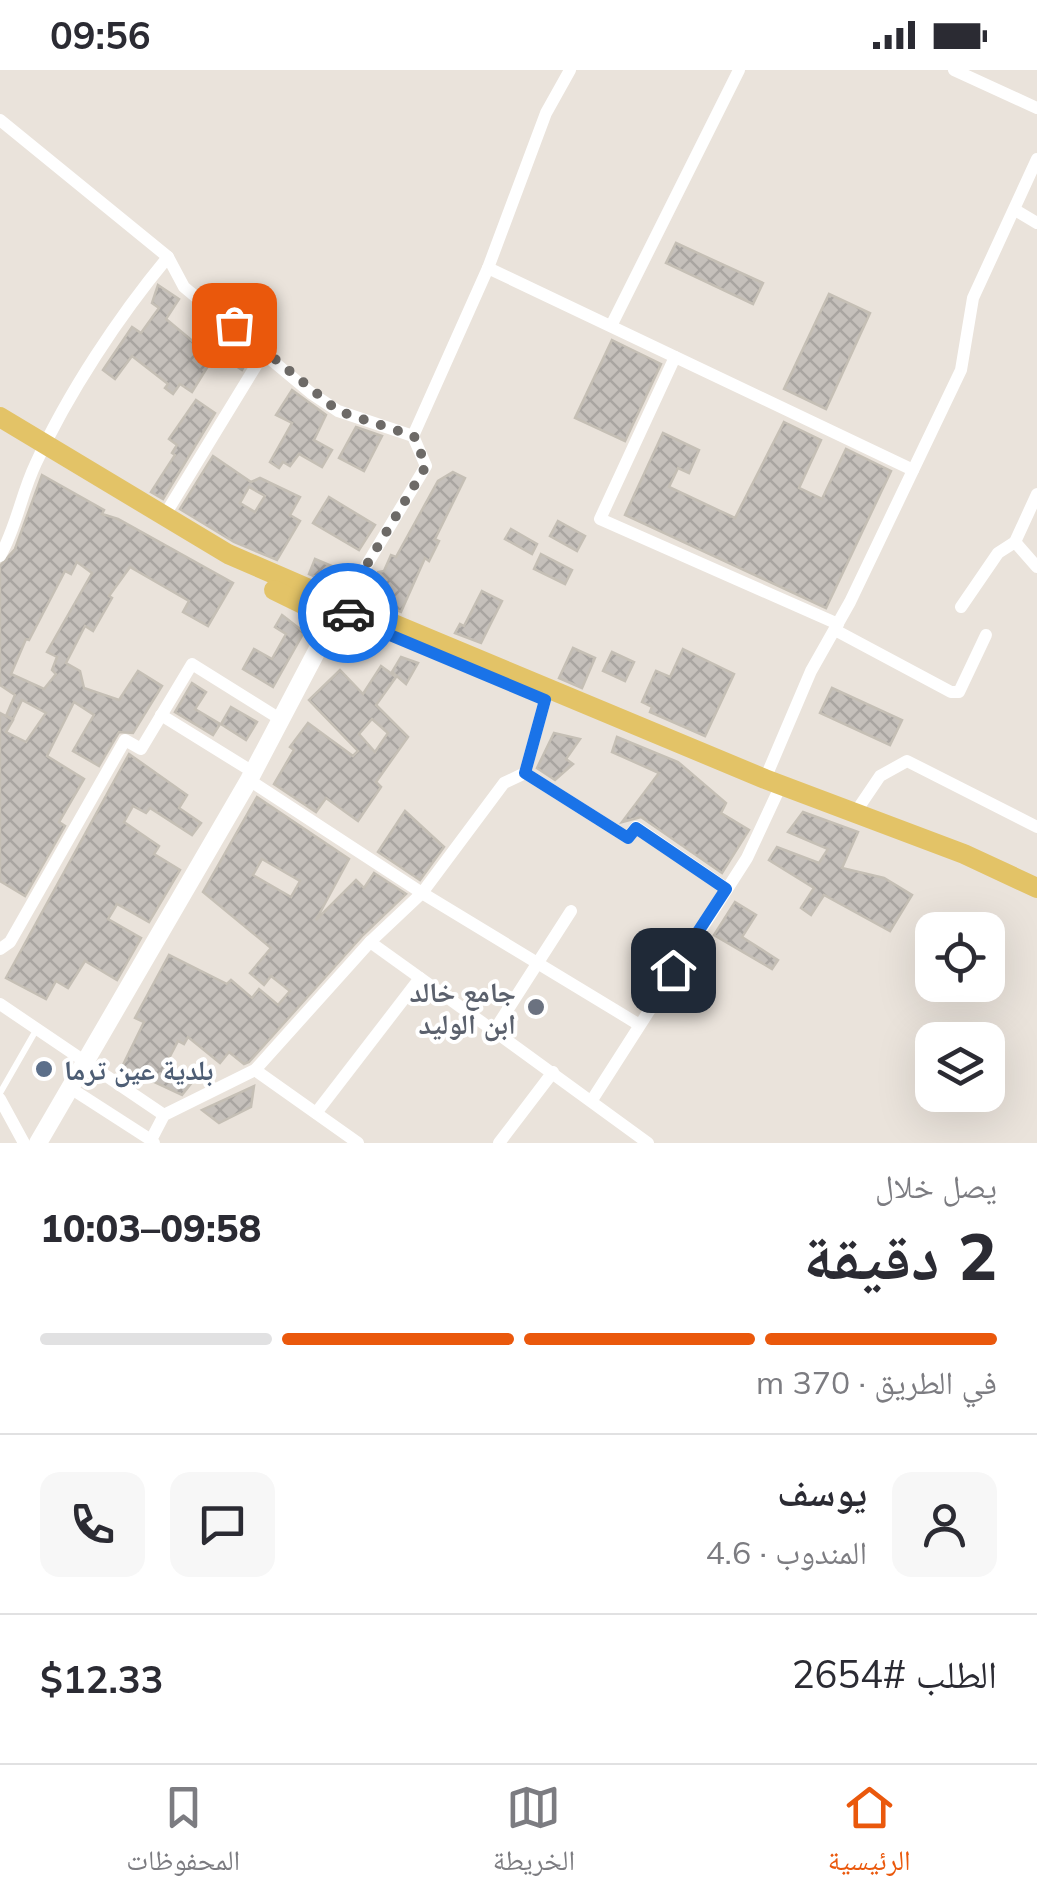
<!DOCTYPE html>
<html lang="ar">
<meta charset="utf-8">
<style>
:root{--surface:#fff;--page:#f7f7f7;--text:#2b2b33;--muted:#7c7c81;--line:#e1e1e2;--accent:#ea580c}
body{margin:0;font-family:Mulish,"Noto Naskh Arabic",sans-serif;background:var(--page);color:var(--text);direction:rtl;height:100vh;display:flex;flex-direction:column;font-size:38px;white-space:nowrap}
*{box-sizing:border-box;margin:0}
p{font-size:32px;color:var(--muted)}
.icon{flex:none;width:55px;height:55px;fill:none;stroke:currentColor;stroke-width:2;stroke-linecap:round;stroke-linejoin:round}
.map{position:relative;height:1073px;overflow:hidden;direction:ltr}
.details{display:flex;flex-direction:column;background:var(--surface);flex:1}
.details>*{flex:none}
.controls{position:absolute;left:915px;top:842px;display:grid;gap:20px}
.controls a{display:grid;place-items:center;width:90px;height:90px;border-radius:20px;background:var(--surface);box-shadow:0 10px 40px #0002;font-size:50px}
.pin{position:absolute;display:grid;place-items:center;width:85px;height:85px;color:#fff;margin:-42px;border-radius:20px;box-shadow:0 5px 15px #0006}
.courier{position:absolute;display:grid;place-items:center;width:100px;height:100px;margin:-50px;border:8px solid #1a73e8;border-radius:50%;background:#fff;color:#222;box-shadow:0 2px 12px #0007}
.headline em{font-style:normal;font-weight:800}
.headline div{display:flex;flex-direction:column-reverse}
.headline{display:flex;align-items:center;justify-content:space-between;height:170px;padding:0 40px}
h1{font-size:65px;font-weight:800;line-height:75px}
.bar{display:grid;grid-template-columns:repeat(4,1fr);gap:15px 10px;align-content:center;height:120px;padding:0 40px}
.bar i{height:12px;border-radius:8px;background:var(--line)}
.bar .active{background:var(--accent)}
.bar p{grid-column:span 4}
.line{display:flex;align-items:center;gap:25px;padding:0 40px;border-top:2px solid var(--line)}
.line div{flex:1}
.round{display:grid;place-items:center;flex:none;width:105px;height:105px;border-radius:20px;background:var(--page)}
.status{display:flex;justify-content:space-between;align-items:center;height:70px;padding:0 50px;background:var(--surface);direction:ltr}
.status svg{height:28px;fill:currentColor}
.tab-bar{display:flex;justify-content:space-around;align-items:center;height:140px;border-top:2px solid var(--line);background:var(--surface);font-size:28px;color:var(--muted)}
.tab-bar a{display:grid;justify-items:center;gap:5px}
.tab-bar .active{color:var(--accent)}
.map>svg:first-child{display:block}
</style>
<div class="status"><b>09:56</b><svg viewBox="0 0 49 12"><path d="M0 12V9h3v3zM5 12V6h3v6zM10 12V3h3v9zM15 12V0h3v12zM26 1h20v11H26zM47 4h2v5h-2z"/></svg></div>
<div class="map">
<svg width="1037" height="1073" viewBox="0 0 1037 1073">
<defs>
<pattern id="building-cross-hatch" width="8" height="8" patternUnits="userSpaceOnUse" patternTransform="scale(2.5)"><rect width="8" height="8" fill="#c5c0bb"/><path d="M0 0l8 8M0 8l8-8" fill="none" stroke="#a9a5a1"/></pattern>
</defs>
<rect width="100%" height="100%" fill="#eae3db"/>
<g fill="url(#building-cross-hatch)" stroke="#c5bfb5" stroke-width="2.5" fill-rule="evenodd">
<polygon points="676,173 763,213 753,234 666,193"/>
<polygon points="158,215 179,229 166,249 213,288 192,322 180,314 173,324 165,318 168,314 132,286 115,309 103,300 132,257 141,263 159,238 152,233"/>
<polygon points="829,224 870,243 826,339 784,319"/>
<polygon points="231,269 250,286 242,300 230,292 237,282 227,275"/>
<polygon points="612,270 661,294 625,371 575,348"/>
<polygon points="292,320 326,345 314,370 332,380 322,397 299,384 290,396 283,392 279,398 270,392 292,353 276,345"/>
<polygon points="196,330 215,343 163,429 151,422 175,385 172,383 177,375 169,369"/>
<polygon points="784,352 821,370 799,418 822,429 846,379 891,401 826,538 625,445 663,363 699,380 689,403 678,398 669,417 735,448"/>
<polygon points="356,357 382,366 364,401 339,388"/>
<path d="M 213,386 L 251,412 L 260,408 L 300,427 L 290,445 L 300,451 L 277,490 L 234,472 L 180,439 ZM 249,417 L 265,426 L 255,442 L 240,433 Z"/>
<polygon points="453,402 465,408 435,469 439,471 429,491 425,488 401,542 376,532 371,520 378,502 384,501 391,485 396,487 438,411"/>
<path d="M 42,405 L 104,440 L 102,444 L 118,449 L 233,513 L 208,556 L 183,542 L 189,531 L 130,497 L 109,526 L 112,528 L 93,561 L 85,556 L 66,593 L 80,601 L 84,618 L 119,630 L 138,601 L 162,616 L 133,663 L 119,662 L 99,696 L 73,681 L 94,645 L 74,632 L 47,686 L 84,709 L 59,752 L 65,756 L 25,826 L 0,811 L 0,643 L 13,650 L 6,662 L 26,672 L 46,643 L 22,630 L 13,649 L 6,646 L 15,625 L 0,615 L 0,496 L 15,479 ZM 77,492 L 92,503 L 47,582 L 57,587 L 52,600 L 56,604 L 44,619 L 11,604 L 26,569 L 29,570 L 65,501 L 71,504 Z"/>
<polygon points="329,427 375,455 359,480 313,453"/>
<polygon points="558,451 585,466 577,481 550,466"/>
<polygon points="511,459 537,474 532,484 505,469"/>
<polygon points="541,484 572,500 565,514 534,499"/>
<polygon points="315,489 334,497 328,512 309,504"/>
<polygon points="482,521 502,531 481,573 455,563 460,554 464,556"/>
<polygon points="282,545 304,562 273,617 243,599 254,579 272,589 286,564 275,557"/>
<polygon points="573,578 595,588 582,618 559,608"/>
<polygon points="683,579 734,604 705,666 650,642 652,637 642,632 656,601 670,607"/>
<polygon points="612,582 634,592 625,611 603,601"/>
<polygon points="401,587 418,593 406,614 392,602"/>
<path d="M 381,596 L 396,607 L 376,635 L 408,667 L 376,712 L 381,717 L 358,751 L 326,728 L 316,742 L 274,714 L 294,680 L 290,677 L 308,653 L 353,686 L 358,681 L 309,630 L 340,600 L 363,624 ZM 372,649 L 388,663 L 375,682 L 359,664 Z"/>
<polygon points="192,613 206,622 195,639 220,654 213,665 175,642"/>
<polygon points="832,618 902,650 890,675 820,643"/>
<polygon points="231,637 257,652 246,670 221,654"/>
<polygon points="554,663 580,669 566,689 573,694 555,710 537,698"/>
<polygon points="617,667 678,692 726,733 721,743 749,760 722,803 641,747 622,752 659,703 612,682"/>
<polygon points="129,684 187,725 179,738 201,753 192,765 150,738 146,743 133,736 124,752 159,776 154,784 180,800 149,852 117,834 108,849 141,868 117,910 85,891 68,918 56,911 46,929 6,908"/>
<path d="M 257,727 L 349,789 L 316,850 L 356,810 L 364,818 L 374,803 L 406,824 L 363,865 L 249,992 L 244,994 L 229,982 L 220,993 L 188,967 L 184,974 L 178,971 L 166,994 L 193,1011 L 182,1025 L 122,997 L 144,952 L 135,948 L 169,885 L 227,914 L 231,910 L 252,928 L 259,919 L 278,935 L 290,921 L 271,906 L 264,915 L 250,903 L 271,878 L 203,822 ZM 262,789 L 300,811 L 291,827 L 253,805 Z"/>
<polygon points="405,741 444,777 420,810 378,782"/>
<polygon points="803,742 858,762 842,798 884,808 912,825 890,861 824,825 811,845 801,838 814,818 769,790 777,777 819,793 828,779 788,762"/>
<polygon points="735,832 756,845 742,867 778,890 772,899 714,865"/>
<polygon points="254,1016 251,1037 219,1053 202,1040"/>
</g>
<g fill="none" stroke-linecap="round" stroke-linejoin="round">
<polyline stroke="#fff" stroke-width="6" points="0,1023 35,962"/>
<g stroke="#fff" stroke-width="12">
<polyline points="954,0 1037,38"/>
<polyline points="0,50 168,187 184,217 311,323 338,341 413,366 488,198 546,43 570,0"/>
<polyline points="1015,140 1037,153"/>
<polyline points="488,198 913,400"/>
<polyline points="611,256 739,0"/>
<polyline points="675,287 600,449 838,554"/>
<polyline points="1037,424 1015,472 1037,497"/>
<polyline points="163,448 265,281"/>
<path d="M 0,486 C 17,456 21,424 36,393 C 68,323 119,246 168,187"/>
<polyline points="345,531 426,396 413,366"/>
<polyline points="961,537 998,483 1015,472"/>
<polyline points="835,560 951,622 959,622 986,565"/>
<polyline points="545,630 525,703 628,768 636,757 727,819"/>
<polyline points="161,645 253,702"/>
<polyline points="765,709 811,601 850,532 961,300 973,228 1037,89"/>
<polyline points="249,710 422,823 638,954"/>
<polyline points="855,743 880,706 907,691 1037,757"/>
<polyline points="571,841 494,961 648,1073"/>
<polyline points="370,872 494,961"/>
<polyline points="0,879 10,872 125,670 141,679 192,594 280,649"/>
<polyline points="0,934 164,1045"/>
<polyline points="255,1000 358,1073"/>
<polyline points="78,1023 151,1070"/>
<polyline points="0,1029 24,1073"/>
<polyline points="592,1030 747,788 781,715"/>
<polyline points="316,1043 420,908"/>
<polyline points="154,1073 151,1070 164,1045 255,1000 370,872 422,823 504,713 525,703"/>
<polyline points="499,1073 553,1002"/>
</g>
<polyline stroke="#fff" stroke-width="18" points="38,1073 249,710 332,552"/>
<g stroke="#e3c367" stroke-width="20">
<polyline points="0,347 228,484 332,529"/>
<polyline points="274,520 325,545"/>
<polyline points="348,535 765,709 964,784 1037,818"/>
<polyline points="342,551 379,560"/>
</g>
</g>
<g fill="none" stroke-linecap="round" stroke-linejoin="round">
<polyline stroke="#6d6a67" stroke-width="10" stroke-dasharray="0 18" points="234,255 338,341 414,366 426,396 345,531 348,543"/>
<polyline stroke="#1a73e8" stroke-width="12" points="348,543 342,552 378,560 545,630 525,703 628,768 636,758 726,819 673,900"/>
</g>
<circle fill="#6b7280" stroke="#fff" stroke-width="4" cx="536" cy="937" r="10"/>
<circle fill="#5c6f8a" stroke="#fff" stroke-width="4" cx="44" cy="999" r="10"/>
<g text-anchor="middle" dominant-baseline="central" stroke-width="8" stroke-linejoin="round" paint-order="stroke">
<g font-size="28" font-weight="bold" fill="#5b616d" stroke="#fff" text-anchor="end">
<text x="516" y="921">جامع خالد<tspan x="516" dy="32">ابن الوليد</tspan></text>
</g>
<g font-size="28" font-weight="bold" fill="#4e5e75" stroke="#fff" text-anchor="start">
<text x="64" y="999">بلدية عين ترما</text>
</g>
</g>
</svg>
<div class="controls">
<a><svg class="icon" aria-label="locate" viewBox="0 0 24 24"><circle cx="12" cy="12" r="6"/><path d="M12 2v4M12 18v4M2 12h4M18 12h4"/></svg></a>
<a><svg class="icon" aria-label="layers" viewBox="0 0 24 24"><path d="M12 4l9 5-9 5-9-5zM3 14l9 5 9-5"/></svg></a>
</div>
<div class="pin" style="left:234px;top:255px;background:#ea580c"><svg class="icon" aria-label="bag" viewBox="0 0 24 24"><path d="M5 8h14l-1 12H6zM9 8a3 3 0 0 1 6 0"/></svg></div>
<div class="pin" style="left:673px;top:900px;background:#1f2937"><svg class="icon" aria-label="home" viewBox="0 0 24 24"><path d="M3 11l9-7 9 7M6 9v11h12V9"/></svg></div>
<div class="courier" style="left:348px;top:543px"><svg class="icon" aria-label="car" viewBox="0 0 24 24"><path d="M5 17H2v-5l4-1 3-4h7l3 4 3 1v5h-3M9 17h6M6 11h13"/><circle cx="7" cy="17" r="2"/><circle cx="17" cy="17" r="2"/></svg></div>
</div>
<section class="details">
<div class="headline"><div><h1>2 دقيقة</h1><p>يصل خلال</p></div><em>09:58–10:03</em></div>
<div class="bar"><i class="active"></i><i class="active"></i><i class="active"></i><i></i><p>في الطريق · 370 m</p></div>
<div class="line" style="height:180px"><a class="round"><svg class="icon" aria-label="person" viewBox="0 0 24 24"><circle cx="12" cy="8" r="4"/><path d="M4 21q1-7 8-7t8 7"/></svg></a><div><b>يوسف</b><p>المندوب · 4.6</p></div><a class="round"><svg class="icon" aria-label="chat" viewBox="0 0 24 24"><path d="M4 5h16v11H9l-5 4z"/></svg></a><a class="round"><svg class="icon" aria-label="phone" viewBox="0 0 24 24"><path d="M5 4h4l2 5-3 2q2 4 5 5l2-3 5 2v4C11 20 4 13 5 4z"/></svg></a></div>
<div class="line" style="height:130px"><div>الطلب #2654</div><b>$12.33</b></div>
</section>
<nav class="tab-bar">
<a class="active"><svg class="icon" aria-label="home" viewBox="0 0 24 24"><path d="M3 11l9-7 9 7M6 9v11h12V9"/></svg>الرئيسية</a>
<a><svg class="icon" aria-label="map" viewBox="0 0 24 24"><path d="M3 6l6-2 6 2 6-2v14l-6 2-6-2-6 2zM9 4v14M15 6v14"/></svg>الخريطة</a>
<a><svg class="icon" aria-label="saved" viewBox="0 0 24 24"><path d="M7 4h10v16l-5-4-5 4z"/></svg>المحفوظات</a>
</nav>
